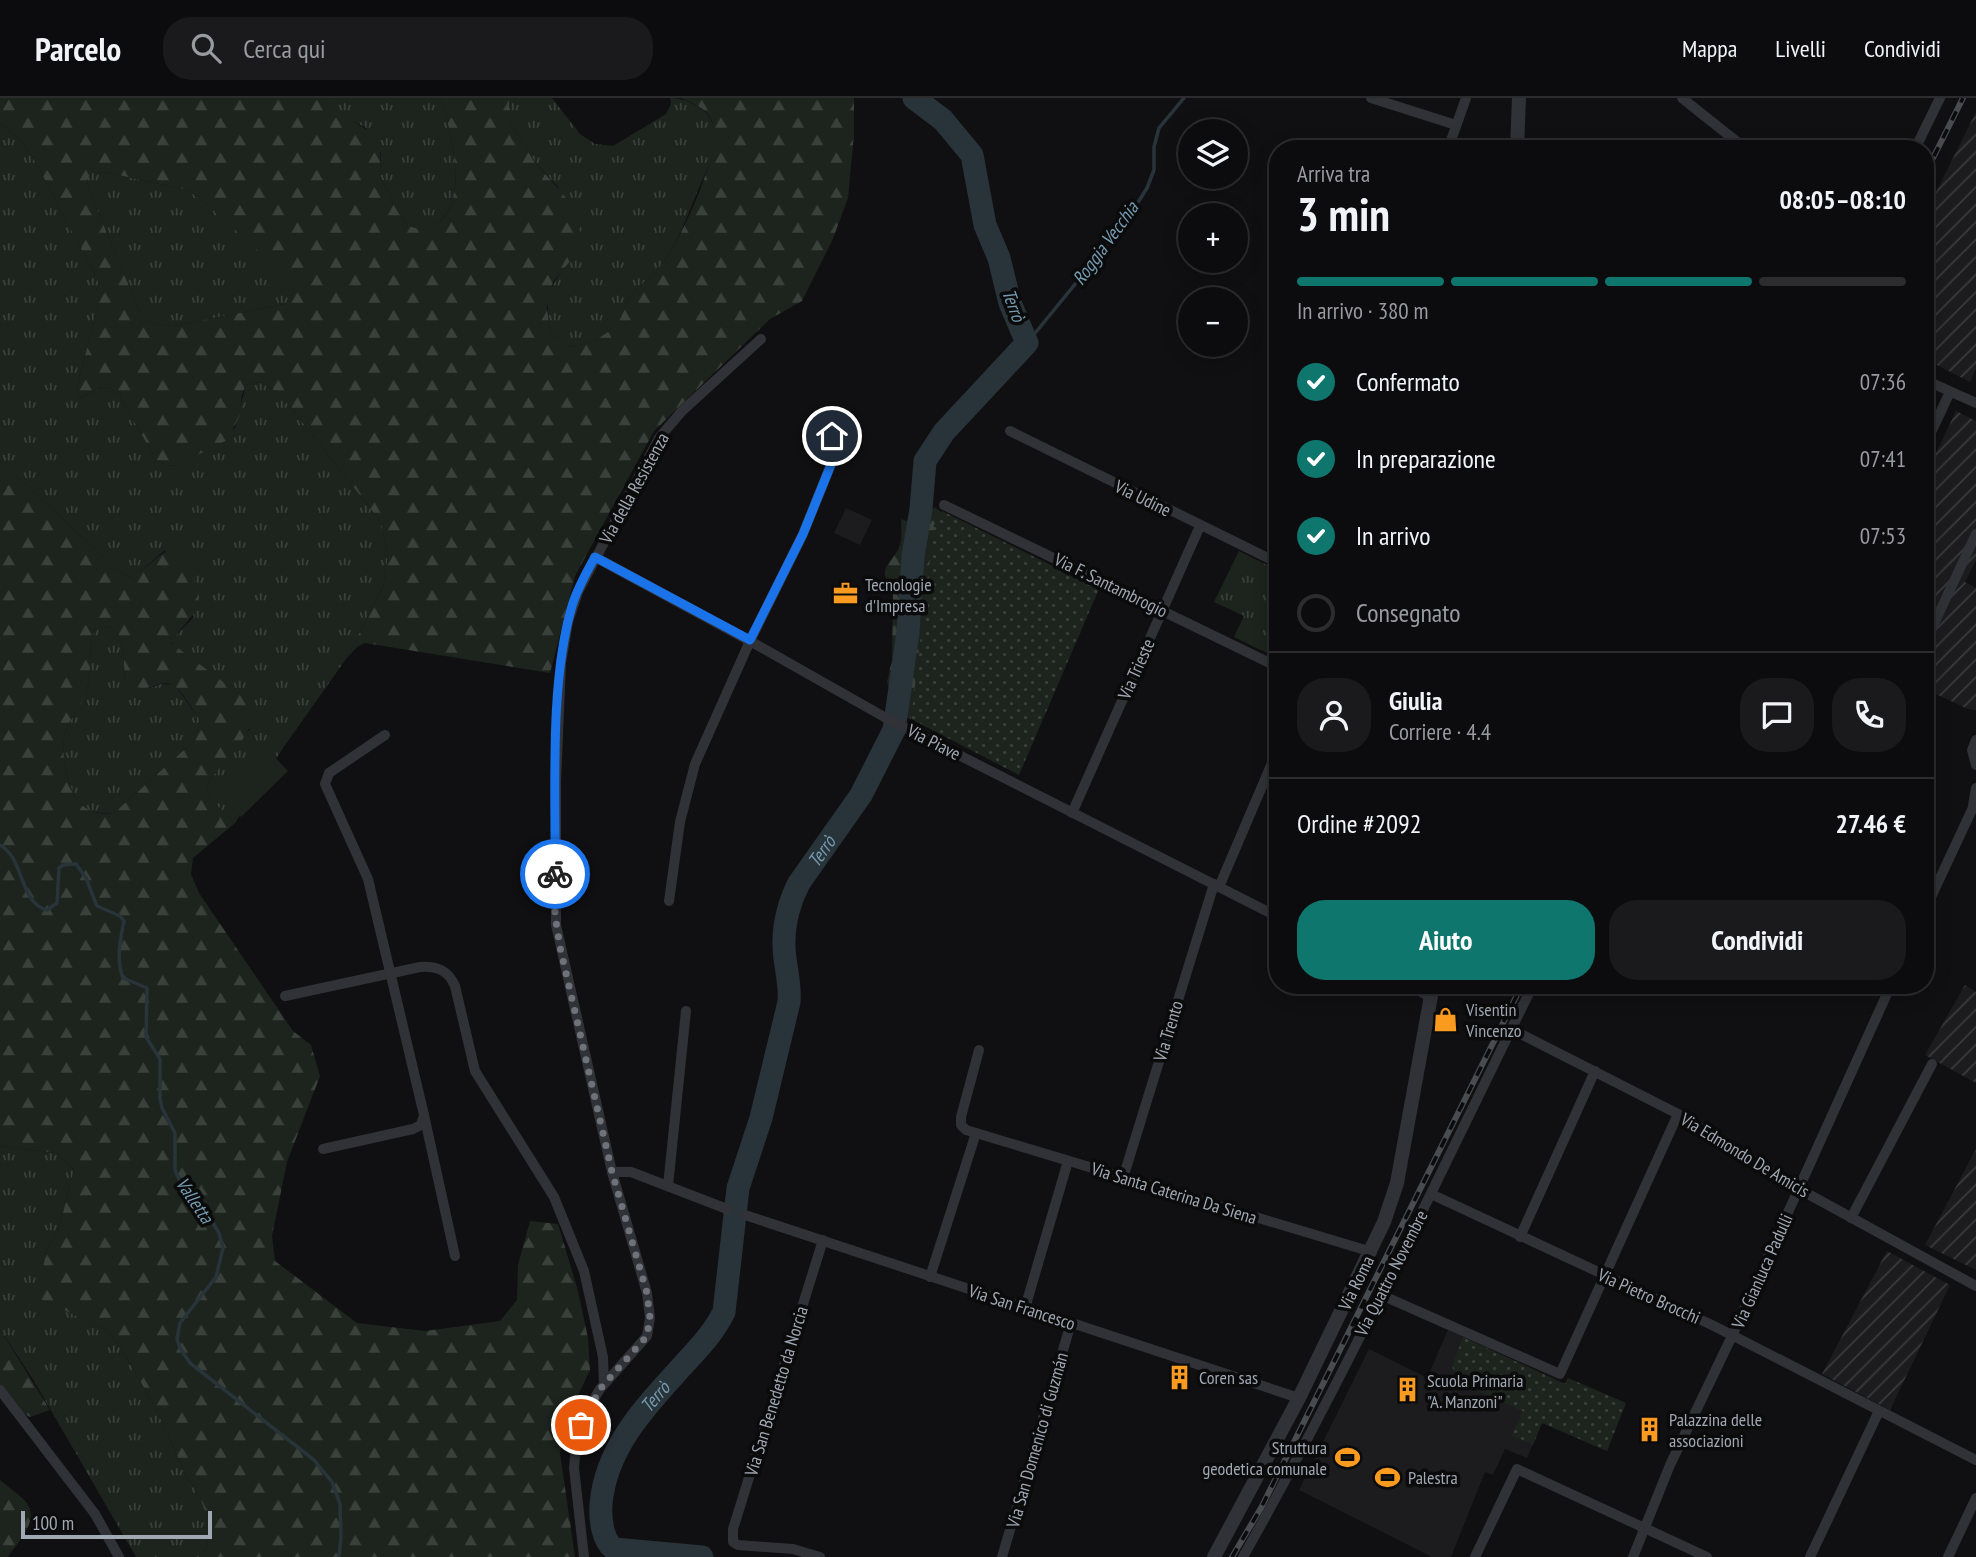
<!DOCTYPE html>
<html lang="it">
<meta charset="utf-8">
<style>
:root{--surface:#0c0c0e;--page:#1a1a1c;--text:#f1f3f6;--muted:#9a9b9e;--line:#2c2c2e;--accent:#0f766e}
body{margin:0;font-family:"PT Sans Narrow",sans-serif;background:var(--page);color:var(--text);height:100vh;display:flex;flex-direction:column;font-size:26px;white-space:nowrap}
*{box-sizing:border-box;margin:0}
p{font-size:23px;color:var(--muted)}
.icon{flex:none;width:38px;height:38px;fill:none;stroke:currentColor;stroke-width:2;stroke-linecap:round;stroke-linejoin:round}
.map{position:relative;flex:1;overflow:hidden}
.sheet{position:absolute;left:1269px;top:42px;width:665px;height:854px;display:flex;flex-direction:column;background:var(--surface);border-radius:28px;box-shadow:0 4px 18px #0003,0 0 0 2px var(--line)}
.sheet>*{flex:none}
.tools{position:absolute;left:1178px;top:21px;display:grid;gap:14px}
.tools a{display:grid;place-items:center;width:70px;height:70px;border-radius:50%;background:var(--surface);box-shadow:0 4px 18px #0003,0 0 0 2px var(--line);font-size:35px}
.scale{position:absolute;left:21px;bottom:18px;width:191px;box-sizing:border-box;padding-left:7px;border:4px solid #a0a8b3;border-top:0;font-size:19px;line-height:24px;white-space:nowrap;color:#a0a8b3;-webkit-text-stroke:5px #0b0b0c;paint-order:stroke}
.pin{position:absolute;display:grid;place-items:center;width:60px;height:60px;color:#fff;margin:-30px;border:4px solid #fff;border-radius:50%;box-shadow:0 2px 7px #0007}
.courier{position:absolute;display:grid;place-items:center;width:70px;height:70px;margin:-35px;border:5px solid #1a73e8;border-radius:50%;background:#fff;color:#222;box-shadow:0 2px 9px #0007}
.summary em{font-style:normal;font-weight:600}
.summary div{display:flex;flex-direction:column-reverse}
.summary{display:flex;align-items:center;justify-content:space-between;height:119px;padding:0 28px}
h1{font-size:46px;font-weight:600;line-height:52px}
.bar{display:grid;grid-template-columns:repeat(4,1fr);gap:10px 7px;align-content:center;height:84px;padding:0 28px}
.bar i{height:9px;border-radius:5px;background:var(--line)}
.bar .active{background:var(--accent)}
.bar p{grid-column:span 4}
.line{display:flex;align-items:center;gap:18px;padding:0 28px;border-top:2px solid var(--line)}
.line div{flex:1}
.round{display:grid;place-items:center;flex:none;width:74px;height:74px;border-radius:28px;background:var(--page)}
ol{padding:0 28px;list-style:none}
li{display:flex;align-items:center;gap:21px;height:77px}
li p{margin-inline-start:auto}
li .icon{padding:7px;border-radius:50%;background:var(--accent);color:#fff;stroke-width:4}
li:last-child{color:var(--muted)}
li i{width:38px;height:38px;border:4px solid var(--line);border-radius:50%}
.button{display:flex;gap:14px;margin-top:auto;padding:14px 28px}
.button a{flex:1;height:80px;border-radius:28px;background:var(--accent);color:#fff;font-size:28px;font-weight:600;line-height:80px;text-align:center}
.button a+a{background:var(--page);color:var(--text)}
header{display:flex;align-items:center;gap:42px;box-sizing:border-box;height:98px;padding:0 35px;background:var(--surface);border-bottom:2px solid var(--line)}
header strong{font-size:33px}
nav{display:flex;gap:38px;margin-inline-start:auto;font-size:24px}
.search{width:490px;height:63px;background:var(--page);display:flex;align-items:center;gap:18px;box-sizing:border-box;padding:0 24px;border-radius:28px;color:var(--muted);font-size:26px}
.map>svg:first-child{display:block}
</style>
<header>
<strong>Parcelo</strong>
<div class="search"><svg class="icon" aria-label="search" viewBox="0 0 24 24"><circle cx="10" cy="10" r="6"/><path d="M15 15l6 6"/></svg>Cerca qui</div>
<nav><a>Mappa</a><a>Livelli</a><a>Condividi</a></nav>
</header>
<div class="map">
<svg width="1976" height="1459" viewBox="0 0 1976 1459">
<defs>
<pattern id="industrial-furrows" width="10" height="10" patternUnits="userSpaceOnUse" patternTransform="scale(1.75)"><rect width="10" height="10" fill="#1c1c1f"/><path d="M-1 1l2-2M0 10L10 0M9 11l2-2" fill="none" stroke="#3a3a3d"/></pattern>
<pattern id="grass-tufts" width="24" height="20" patternUnits="userSpaceOnUse" patternTransform="scale(1.75)"><rect width="24" height="20" fill="#1c241d"/><path d="M3 7l-1-3M5 7V3M7 7l1-3M15 17l-1-3M17 17v-4M19 17l1-3" fill="none" stroke="#3a413b"/></pattern>
<pattern id="forest-firs" width="22" height="20" patternUnits="userSpaceOnUse" patternTransform="scale(1.75)"><rect width="22" height="20" fill="#1c241d"/><path d="M5 1l3.5 6h-7zM16 11l3.5 6h-7z" fill="#3a413b"/></pattern>
<pattern id="park-dots" width="8" height="8" patternUnits="userSpaceOnUse" patternTransform="scale(1.75)"><rect width="8" height="8" fill="#1c241d"/><path d="M2 2h.1M6 6h.1" fill="none" stroke="#3a413b" stroke-width="1.8" stroke-linecap="round"/></pattern>
</defs>
<rect width="100%" height="100%" fill="#101012"/>
<g fill="#1c1c1f">
<polygon points="846,410 872,422 860,447 834,435"/>
<polygon points="1448,1232 1565,1286 1568,1280 1610,1345 1607,1353 1542,1325 1527,1360 1505,1351 1493,1377 1485,1374 1451,1459 1432,1459 1299,1392 1369,1251 1427,1280"/>
</g>
<g fill="url(#industrial-furrows)">
<polygon points="1976,14 1976,271 1970,284 1925,261 1925,116"/>
<polygon points="1956,313 1976,323 1976,462 1965,484 1976,490 1976,612 1968,611 1925,591 1925,378"/>
<polygon points="1965,887 1976,894 1976,985 1925,957"/>
<polygon points="1976,1051 1976,1172 1925,1147"/>
<polygon points="1887,1153 1950,1187 1890,1312 1822,1276"/>
</g>
<g fill="url(#grass-tufts)">
<path d="M 333,0 L 441,0 C 450,33 472,106 434,127 C 432,128 427,131 425,131 C 420,132 413,129 408,128 L 393,106 L 381,79 L 381,55 L 365,29 L 347,21 L 335,7 Z"/>
<path d="M 509,0 L 552,0 L 580,36 L 595,46 L 613,48 L 666,16 L 671,6 L 670,0 C 680,0 686,2 695,7 C 732,25 707,71 696,97 C 687,119 679,141 666,161 C 657,175 640,185 630,200 C 623,208 623,221 615,228 C 598,242 589,246 567,249 L 550,233 C 545,198 549,188 571,162 L 558,89 L 535,64 L 509,22 Z"/>
<polygon points="0,25 21,43 35,63 99,185 99,205 76,292 81,300 102,289 112,291 120,298 156,362 167,368 178,367 235,330 246,287 258,284 270,289 289,307 381,424 388,458 383,489 346,561 283,650 235,725 211,702 206,693 209,683 250,631 170,543 194,519 165,452 137,476 130,479 122,476 0,363"/>
<polygon points="105,74 187,92 202,102 288,179 294,191 294,200 285,206 173,228 154,226 141,217 89,92 87,82 92,75"/>
<polygon points="1239,453 1277,472 1277,560 1234,539 1244,518 1214,504"/>
<path d="M 107,528 L 118,535 L 123,549 L 125,583 L 150,590 L 161,586 L 175,587 L 200,622 L 195,642 L 114,715 C 103,715 92,716 83,708 C 67,694 59,652 66,632 C 71,619 82,608 86,594 C 94,573 86,551 95,531 Z"/>
<polygon points="0,1048 56,1055 74,1072 58,1134 46,1153 39,1200 109,1233 130,1265 157,1313 186,1377 200,1400 210,1426 207,1450 199,1459 136,1459 34,1283 0,1231"/>
</g>
<g fill="url(#forest-firs)" fill-rule="evenodd">
<path d="M 0,0 L 333,0 C 341,21 363,27 380,41 L 381,79 L 393,106 L 408,128 C 413,129 420,132 424,131 C 427,131 432,128 434,127 C 472,106 450,33 441,0 L 509,0 L 509,22 L 535,64 L 574,109 L 581,138 L 571,162 L 553,184 L 547,210 L 550,233 L 567,249 C 588,246 599,242 615,228 C 623,221 623,208 630,200 C 640,185 657,175 666,161 C 683,135 725,49 711,21 C 706,10 692,5 681,0 L 854,0 L 854,36 L 848,100 L 832,143 L 802,203 L 770,221 L 654,333 L 575,478 L 550,575 L 365,545 L 357,549 L 346,561 L 383,489 L 388,458 L 381,424 L 289,307 L 270,289 L 258,284 L 246,287 L 242,297 L 240,317 L 227,342 L 178,367 L 167,368 L 156,362 L 120,298 L 112,291 L 102,289 L 81,300 L 76,292 L 99,205 L 99,185 L 35,63 L 21,43 L 0,25 ZM 105,74 L 187,92 L 202,102 L 287,179 L 294,191 L 294,200 L 285,206 L 173,228 L 154,226 L 141,217 L 89,92 L 87,82 L 92,75 Z"/>
<path d="M 0,363 L 122,476 L 130,479 C 148,472 157,454 176,450 L 186,456 L 199,498 L 198,511 L 170,544 L 255,608 C 256,634 224,663 209,683 L 206,693 L 211,702 L 235,725 L 193,760 L 191,776 L 199,795 L 293,933 L 311,947 L 320,978 L 287,1064 L 272,1138 L 275,1163 L 357,1225 L 425,1233 L 500,1223 L 517,1202 L 518,1167 L 530,1123 L 558,1126 L 578,1193 L 588,1240 L 590,1272 L 566,1323 L 560,1355 L 575,1459 L 199,1459 L 207,1450 L 210,1426 L 200,1400 L 186,1377 L 157,1313 L 130,1265 L 109,1233 L 38,1200 L 46,1153 L 58,1134 L 74,1072 L 56,1055 L 0,1048 ZM 107,528 L 118,535 L 123,549 L 125,583 C 148,600 156,580 172,587 C 181,590 194,614 200,622 L 195,642 L 114,715 C 103,716 93,716 83,708 C 67,694 59,652 66,632 C 71,619 82,608 86,594 C 94,573 86,551 95,531 Z"/>
<path d="M 934,409 L 946,417 L 911,621 L 899,616 L 916,515 C 915,502 922,491 922,477 C 922,471 917,467 917,461 C 914,443 925,423 934,409 Z"/>
<path d="M 901,421 L 914,426 L 907,520 L 894,604 L 887,584 L 892,562 L 893,492 C 873,467 896,466 901,443 C 902,436 901,428 901,421 Z"/>
<polygon points="0,1231 50,1312 30,1319 5,1305 0,1300"/>
<path d="M 0,1382 C 8,1389 19,1396 26,1404 C 41,1423 17,1444 8,1459 L 0,1459 Z"/>
</g>
<g fill="url(#park-dots)">
<polygon points="942,413 1099,491 1019,677 911,621 934,427"/>
<polygon points="1463,1239 1565,1286 1568,1280 1626,1305 1607,1353 1542,1325 1533,1347 1512,1337 1523,1313 1458,1284 1452,1268"/>
</g>
<polygon fill="#1c241d" points="265,649 288,673 241,719 218,694"/>
<g fill="none" stroke-linecap="round" stroke-linejoin="round">
<g stroke="#29343a" stroke-width="3.5">
<polyline points="1027,245 1125,125 1147,90 1154,72 1154,49 1159,30 1184,0"/>
<path d="M 0,747 C 25,761 19,805 47,812 L 57,805 L 59,770 L 63,767 L 76,766 L 86,780 L 97,808 L 120,818 L 124,823 C 120,842 116,862 123,880 L 147,890 L 146,939 L 160,961 L 160,1000 L 162,1010 L 175,1035 L 175,1072 L 183,1090 L 210,1120 L 219,1135 L 223,1150 L 216,1179 L 180,1225 L 177,1241 L 180,1250 L 190,1265 L 314,1362 L 332,1384 L 340,1406 L 341,1439 L 339,1459"/>
</g>
<path stroke="#29343a" stroke-width="23" id="s1" d="M 702,1459 L 614,1451 C 602,1442 600,1420 601,1406 C 606,1348 647,1307 685,1265 C 700,1249 714,1234 724,1214 L 738,1090 L 761,1020 L 789,904 C 791,882 783,864 784,843 C 784,824 790,802 799,785 L 861,697 L 894,632 L 908,534 L 913,458 L 921,411 L 925,363 L 944,334 L 1027,245 L 1010,205 L 999,160 L 985,127 L 972,57 L 943,22 L 914,0"/>
<g stroke="#313237" stroke-width="10">
<polyline points="1371,0 1456,27"/>
<polyline points="1682,0 1746,51"/>
<polyline points="1448,51 1466,0"/>
<polyline points="1915,51 1940,0"/>
<polyline points="1925,282 1976,305"/>
<polyline points="1010,333 1278,465"/>
<polyline points="1925,347 1950,294"/>
<polyline points="944,407 1278,569"/>
<polyline points="595,459 750,543 886,620 1278,819"/>
<polyline points="1925,545 1976,436"/>
<polyline points="1976,642 1972,652 1976,667"/>
<polyline points="1973,708 1976,690"/>
<polyline points="1072,715 1200,428"/>
<polyline points="1219,789 1278,651"/>
<polyline points="669,803 680,724 695,666 750,543 803,436 832,364 834,353 832,338"/>
<polyline points="1925,812 1976,703"/>
<polyline points="1409,887 1430,899"/>
<path d="M 285,898 L 420,869 C 437,868 448,872 455,888 L 475,973 L 554,1099 L 584,1173 L 603,1259 L 604,1286"/>
<polyline points="1511,931 1678,1016 1799,1091 1976,1188"/>
<polyline points="979,952 961,1019 961,1027 966,1032 1372,1154"/>
<polyline points="424,1017 455,1158"/>
<polyline points="323,1051 413,1031 421,1027 424,1017 368,781 325,686 329,675 385,637"/>
<polyline points="612,1074 631,1074 727,1111"/>
<polyline points="1123,1080 1214,786"/>
<polyline points="668,1088 686,913"/>
<polyline points="1431,1096 1714,1228 1976,1362"/>
<polyline points="745,1117 1299,1300"/>
<polyline points="1851,1120 1932,966"/>
<polyline points="1520,1139 1595,973"/>
<polyline points="930,1179 976,1035"/>
<polyline points="1379,1196 1560,1276 1678,1016"/>
<polyline points="1025,1210 1068,1063"/>
<polyline points="0,1292 95,1416 119,1459"/>
<polyline points="584,1459 574,1370 577,1337 585,1316 600,1291 647,1238 650,1220 647,1195 612,1074 556,827 556,684 561,565 568,524 578,494 659,340 682,313 761,241"/>
<polyline points="820,1459 793,1451 738,1447 733,1444 733,1431 823,1142"/>
<polyline points="1002,1459 1071,1225"/>
<path d="M 1243,1459 C 1348,1273 1438,1079 1533,887"/>
<polyline points="1475,1459 1517,1371 1707,1459"/>
<polyline points="1633,1459 1670,1367 1732,1238 1891,887"/>
<polyline points="1810,1459 1879,1313"/>
<polyline points="1948,1459 1976,1400"/>
</g>
<g stroke="#313237" stroke-width="14">
<polyline points="1517,51 1519,0"/>
<polyline points="1214,1459 1299,1300 1384,1124 1397,1085 1433,887"/>
</g>
<defs>
<g id="rail">
<polyline points="1925,76 1963,0"/>
<polyline points="1232,1459 1261,1410 1522,887"/>
</g>
</defs>
<use href="#rail" stroke="#484b50" stroke-width="6"/>
<use href="#rail" stroke="#0b0b0c" stroke-width="3.5" stroke-dasharray="10" stroke-linecap="butt"/>
</g>
<g fill="none" stroke-linecap="round" stroke-linejoin="round">
<polyline stroke="#6e737b" stroke-width="7" stroke-dasharray="0 12.6" points="555,776 555,817 560,849 612,1074 647,1195 650,1220 647,1238 600,1291 581,1327"/>
<path stroke="#1a73e8" stroke-width="9" d="M 555,776 C 556,692 549,587 572,508 C 577,491 586,475 595,459 L 750,542 L 803,436 L 832,364 L 834,353 L 832,338"/>
</g>
<defs>
<symbol id="office-bare" viewBox="-9 -9 18 18"><path d="M-6-3h4V-5.5h4V-3h4V5H-6ZM-1-4.5V-3h2v-1.5ZM-6 0V1H6V0Z" fill="#fa9b20" stroke="#0b0b0c" stroke-width="2.5" paint-order="stroke"/></symbol>
<symbol id="shop-bare" viewBox="-9 -9 18 18"><path d="M-5-2.5h2.3a2.7 3.5 0 0 1 5.4 0H5L5.5 6h-11ZM-1.5-2.5h3a1.5 2.3 0 0 0-3 0Z" fill="#fa9b20" stroke="#0b0b0c" stroke-width="2.5" paint-order="stroke"/></symbol>
<symbol id="building-bare" viewBox="-9 -9 18 18"><path d="M-4-6H4V6H1V3H-1V6H-4ZM-2.5-4.3h1.7v1.8h-1.7ZM.8-4.3h1.7v1.8H.8ZM-2.5-1h1.7V.8h-1.7ZM.8-1h1.7V.8H.8Z" fill="#fa9b20" stroke="#0b0b0c" stroke-width="2.5" paint-order="stroke"/></symbol>
<symbol id="stadium-bare" viewBox="-9 -9 18 18"><path d="M0-5a6.5 5 0 1 0 0 10a6.5 5 0 1 0 0-10ZM-3.5-1.8h7v3.6h-7Z" fill="#fa9b20" stroke="#0b0b0c" stroke-width="2.5" paint-order="stroke"/></symbol>
</defs>
<g fill-rule="evenodd">
<use href="#office-bare" x="828" y="478" width="35" height="35"/>
<use href="#shop-bare" x="1428" y="904" width="35" height="35"/>
<use href="#building-bare" x="1162" y="1262" width="35" height="35"/>
<use href="#building-bare" x="1390" y="1274" width="35" height="35"/>
<use href="#building-bare" x="1632" y="1314" width="35" height="35"/>
<use href="#stadium-bare" x="1330" y="1342" width="35" height="35"/>
<use href="#stadium-bare" x="1370" y="1362" width="35" height="35"/>
</g>
<g text-anchor="middle" dominant-baseline="central" stroke-width="7" stroke-linejoin="round" paint-order="stroke">
<g font-size="18" fill="#a0a8b3" stroke="#0b0b0c">
<text transform="translate(634 390) rotate(-61)">Via della Resistenza</text>
<text transform="translate(1143 400) rotate(26)">Via Udine</text>
<text transform="translate(1111 487) rotate(26)">Via F. Santambrogio</text>
<text transform="translate(1136 571) rotate(-66)">Via Trieste</text>
<text transform="translate(934 644) rotate(27)">Via Piave</text>
<text transform="translate(1168 933) rotate(-73)">Via Trento</text>
<text transform="translate(1745 1057) rotate(31)">Via Edmondo De Amicis</text>
<text transform="translate(1174 1095) rotate(17)">Via Santa Caterina Da Siena</text>
<text transform="translate(1762 1173) rotate(-66)">Via Gianluca Padulli</text>
<text transform="translate(1391 1175) rotate(-63)">Via Quattro Novembre</text>
<text transform="translate(1356 1185) rotate(-64)">Via Roma</text>
<text transform="translate(1649 1198) rotate(24)">Via Pietro Brocchi</text>
<text transform="translate(1022 1209) rotate(18)">Via San Francesco</text>
<text transform="translate(776 1293) rotate(-73)">Via San Benedetto da Norcia</text>
<text transform="translate(1037 1342) rotate(-74)">Via San Domenico di Guzmán</text>
</g>
<g font-size="18" fill="#a0a8b3" stroke="#0b0b0c" text-anchor="start">
<text x="865" y="486">Tecnologie<tspan x="865" dy="21">d'Impresa</tspan></text>
<text x="1466" y="911">Visentin<tspan x="1466" dy="21">Vincenzo</tspan></text>
<text x="1199" y="1279">Coren sas</text>
<text x="1427" y="1282">Scuola Primaria<tspan x="1427" dy="21">"A. Manzoni"</tspan></text>
<text x="1669" y="1321">Palazzina delle<tspan x="1669" dy="21">associazioni</tspan></text>
<text x="1327" y="1349" text-anchor="end">Struttura<tspan x="1327" dy="21">geodetica comunale</tspan></text>
<text x="1408" y="1379">Palestra</text>
</g>
<g font-size="19" font-style="italic" fill="#759bb1" stroke="#0b0b0c">
<text transform="translate(1105 145) rotate(-54)">Roggia Vecchia</text>
<text transform="translate(1014 207) rotate(70)">Terrò</text>
<text stroke="none"><textPath href="#s1" startOffset="847">Terrò</textPath></text>
<text transform="translate(195 1102) rotate(56)">Valletta</text>
<text stroke="none"><textPath href="#s1" startOffset="259">Terrò</textPath></text>
</g>
</g>
</svg>
<div class="tools">
<a><svg class="icon" aria-label="layers" viewBox="0 0 24 24"><path d="M12 4l9 5-9 5-9-5zM3 14l9 5 9-5"/></svg></a>
<a>+</a>
<a>−</a>
</div>
<div class="scale">100 m</div>
<div class="pin" style="left:581px;top:1327px;background:#ea580c"><svg class="icon" aria-label="bag" viewBox="0 0 24 24"><path d="M5 8h14l-1 12H6zM9 8a3 3 0 0 1 6 0"/></svg></div>
<div class="pin" style="left:832px;top:338px;background:#1f2937"><svg class="icon" aria-label="home" viewBox="0 0 24 24"><path d="M3 11l9-7 9 7M6 9v11h12V9"/></svg></div>
<div class="courier" style="left:555px;top:776px"><svg class="icon" aria-label="bike" viewBox="0 0 24 24"><circle cx="6" cy="16" r="4"/><circle cx="18" cy="16" r="4"/><path d="M6 16l4-8h5l3 8M10 8l3 8H6M13 5h3"/></svg></div>
<section class="sheet">
<div class="summary"><div><h1>3 min</h1><p>Arriva tra</p></div><em>08:05–08:10</em></div>
<div class="bar"><i class="active"></i><i class="active"></i><i class="active"></i><i></i><p>In arrivo · 380 m</p></div>
<ol>
<li><svg class="icon" aria-label="check" viewBox="0 0 24 24"><path d="M5 12l5 5 9-10"/></svg>Confermato<p>07:36</p></li>
<li><svg class="icon" aria-label="check" viewBox="0 0 24 24"><path d="M5 12l5 5 9-10"/></svg>In preparazione<p>07:41</p></li>
<li><svg class="icon" aria-label="check" viewBox="0 0 24 24"><path d="M5 12l5 5 9-10"/></svg>In arrivo<p>07:53</p></li>
<li><i></i>Consegnato</li>
</ol>
<div class="line" style="height:126px"><a class="round"><svg class="icon" aria-label="person" viewBox="0 0 24 24"><circle cx="12" cy="8" r="4"/><path d="M4 21q1-7 8-7t8 7"/></svg></a><div><b>Giulia</b><p>Corriere · 4.4</p></div><a class="round"><svg class="icon" aria-label="chat" viewBox="0 0 24 24"><path d="M4 5h16v11H9l-5 4z"/></svg></a><a class="round"><svg class="icon" aria-label="phone" viewBox="0 0 24 24"><path d="M5 4h4l2 5-3 2q2 4 5 5l2-3 5 2v4C11 20 4 13 5 4z"/></svg></a></div>
<div class="line" style="height:91px"><div>Ordine #2092</div><b>27.46 €</b></div>
<div class="button"><a>Aiuto</a><a>Condividi</a></div>
</section>
</div>
